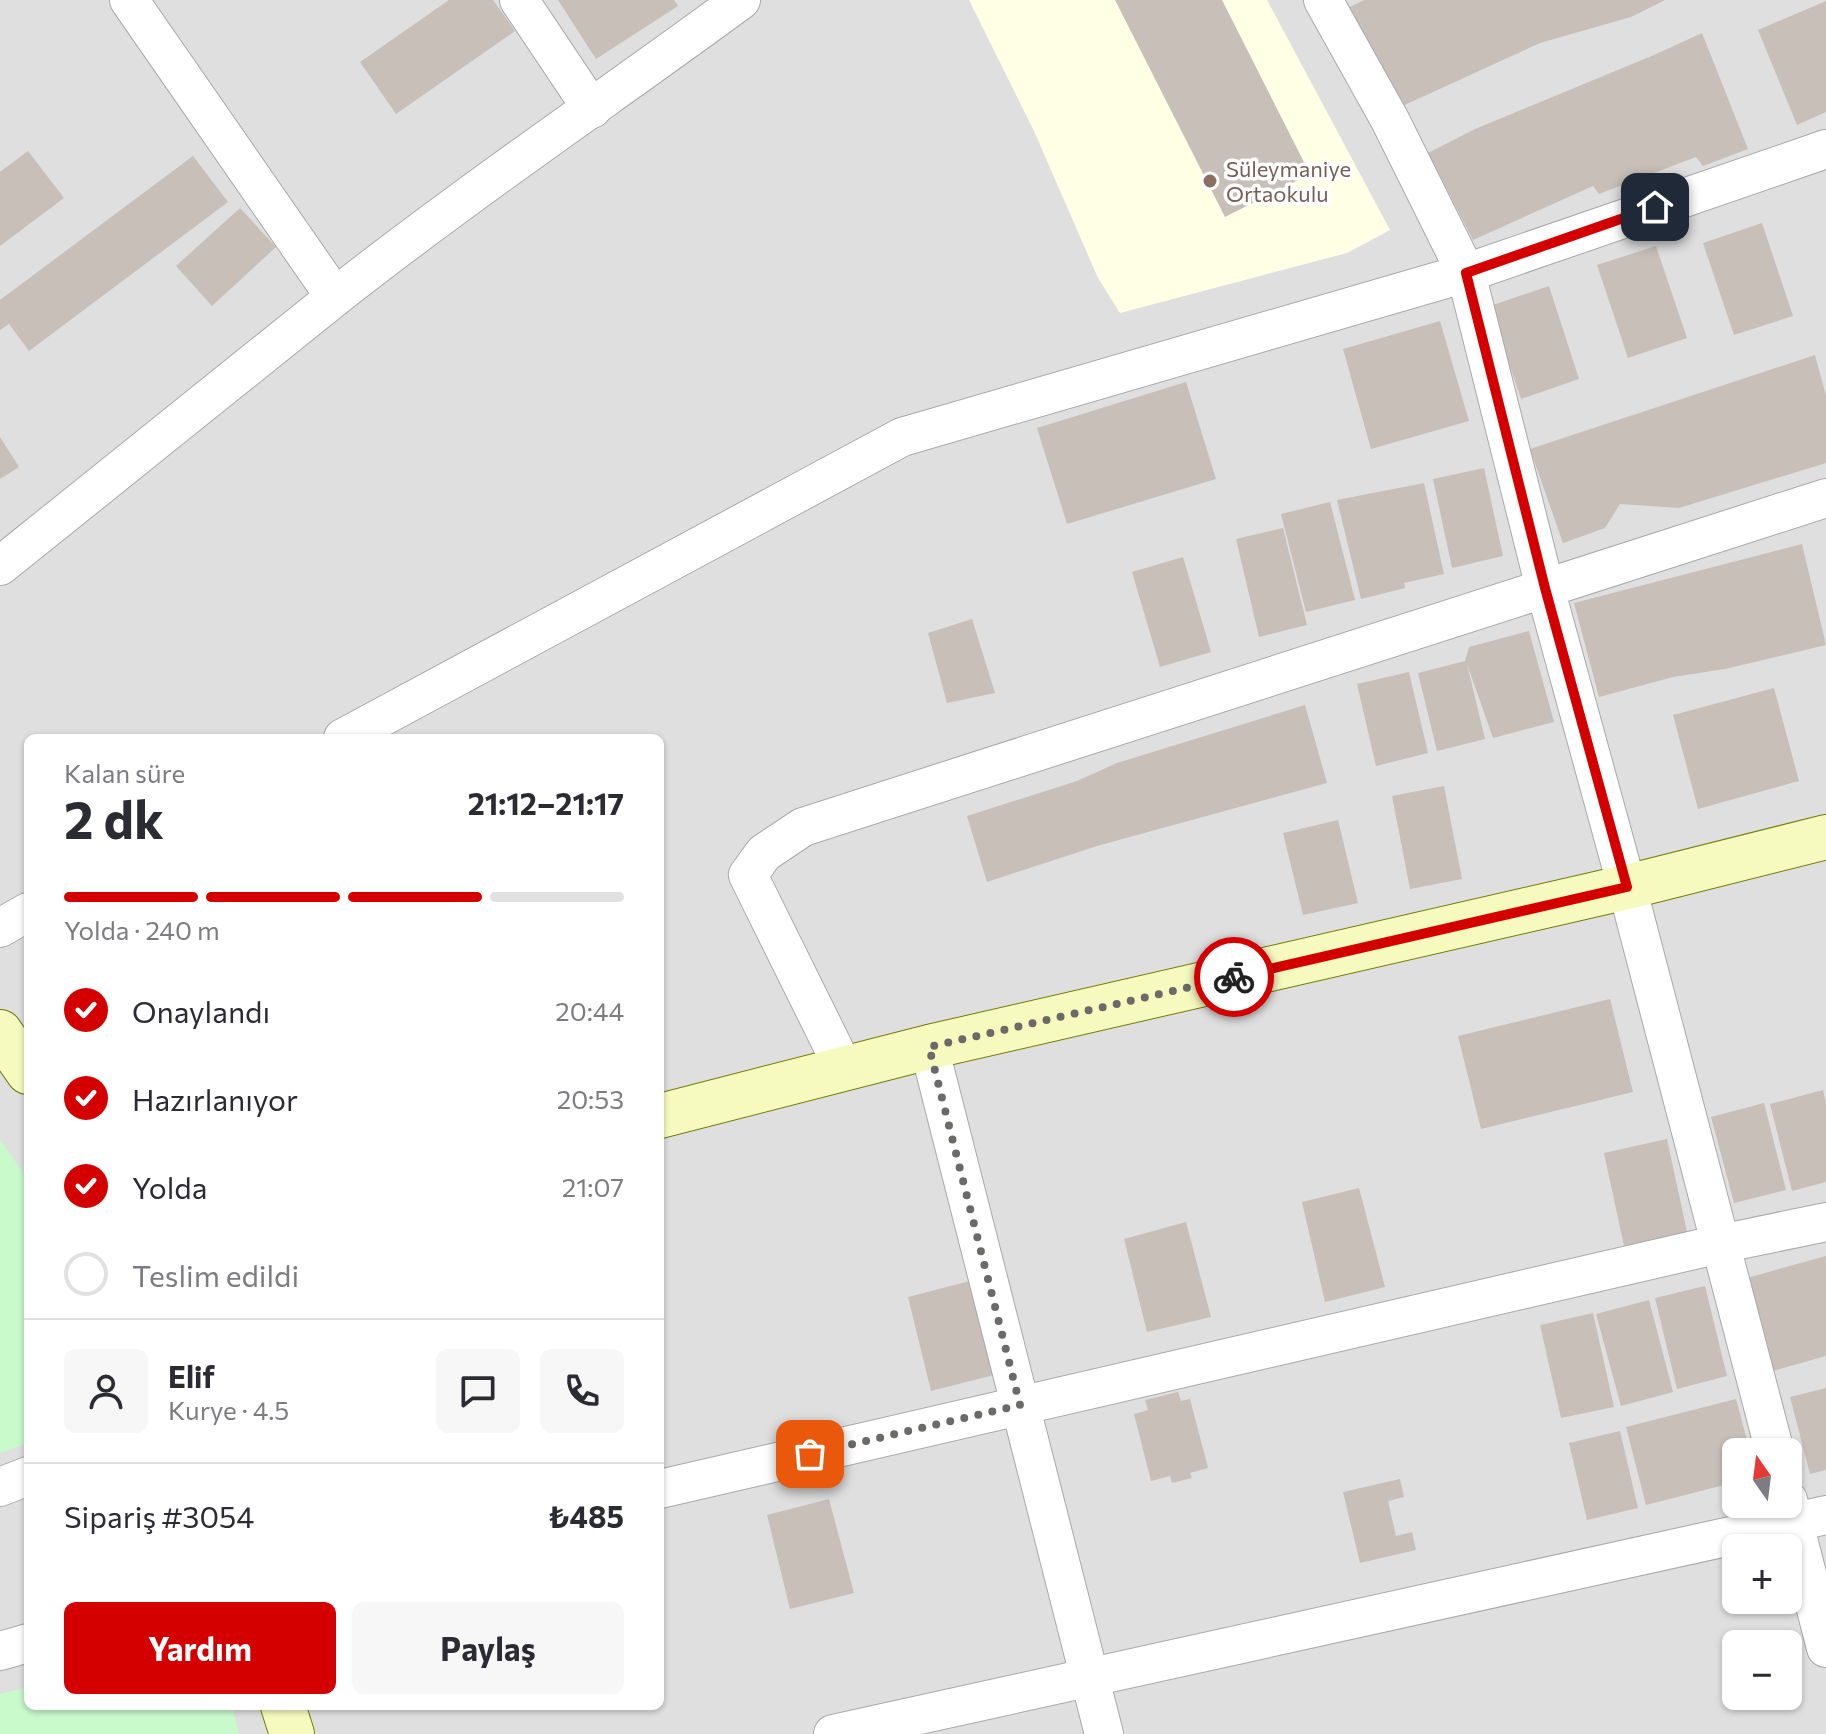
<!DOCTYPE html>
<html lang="tr">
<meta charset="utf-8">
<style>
:root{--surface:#fff;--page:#f7f7f7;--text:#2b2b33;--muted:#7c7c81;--line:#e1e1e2;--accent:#d40000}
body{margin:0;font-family:Commissioner,sans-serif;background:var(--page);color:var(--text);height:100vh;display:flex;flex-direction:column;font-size:30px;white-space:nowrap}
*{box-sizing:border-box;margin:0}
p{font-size:26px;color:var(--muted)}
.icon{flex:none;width:44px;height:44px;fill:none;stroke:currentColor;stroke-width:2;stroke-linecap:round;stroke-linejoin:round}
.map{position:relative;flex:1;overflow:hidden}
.sheet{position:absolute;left:24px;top:734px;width:640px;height:976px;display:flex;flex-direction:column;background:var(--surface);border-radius:12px;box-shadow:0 2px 6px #0004}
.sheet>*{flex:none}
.needle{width:52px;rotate:346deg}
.fabs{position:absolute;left:1722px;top:1438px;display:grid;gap:16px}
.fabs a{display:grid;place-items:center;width:80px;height:80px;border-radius:12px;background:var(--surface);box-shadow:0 2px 6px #0004;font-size:40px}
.pin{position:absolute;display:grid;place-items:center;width:68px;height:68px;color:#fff;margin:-34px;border-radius:16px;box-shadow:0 4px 12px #0006}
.courier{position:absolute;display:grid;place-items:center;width:80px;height:80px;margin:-40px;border:6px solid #d40000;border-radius:50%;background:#fff;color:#222;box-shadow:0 2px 10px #0007}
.overview em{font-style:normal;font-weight:700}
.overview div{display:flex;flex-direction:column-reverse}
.overview{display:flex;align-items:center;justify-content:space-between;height:136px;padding:0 40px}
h1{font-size:52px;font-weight:700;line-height:60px}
.bar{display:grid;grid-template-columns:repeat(4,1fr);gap:12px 8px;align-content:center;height:96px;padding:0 40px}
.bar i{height:10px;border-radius:6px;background:var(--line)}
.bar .active{background:var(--accent)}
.bar p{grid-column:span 4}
.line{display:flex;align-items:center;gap:20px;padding:0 40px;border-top:2px solid var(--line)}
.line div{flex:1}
.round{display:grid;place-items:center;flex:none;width:84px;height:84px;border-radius:12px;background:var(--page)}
ol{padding:0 40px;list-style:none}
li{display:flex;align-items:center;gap:24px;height:88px}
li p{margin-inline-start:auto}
li .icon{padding:8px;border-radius:50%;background:var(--accent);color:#fff;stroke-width:4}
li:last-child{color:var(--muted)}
li i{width:44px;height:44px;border:4px solid var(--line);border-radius:50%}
.action{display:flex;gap:16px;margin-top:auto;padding:16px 40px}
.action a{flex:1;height:92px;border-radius:12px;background:var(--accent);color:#fff;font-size:32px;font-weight:700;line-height:92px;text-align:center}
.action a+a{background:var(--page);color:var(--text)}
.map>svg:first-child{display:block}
</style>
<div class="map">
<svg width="1826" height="1734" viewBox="0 0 1826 1734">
<rect width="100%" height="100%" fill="#f2efe9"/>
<path fill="#e0dfdf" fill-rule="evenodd" d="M 0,0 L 1826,0 L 1826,1734 L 0,1734 ZM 28,738 L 660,738 L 660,1706 L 28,1706 ZM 1736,1452 L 1788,1452 L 1788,1504 L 1736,1504 ZM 1736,1548 L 1788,1548 L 1788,1600 L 1736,1600 ZM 1736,1644 L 1788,1644 L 1788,1696 L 1736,1696 Z"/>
<polygon fill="#ffffe5" points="969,0 1267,0 1390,230 1347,253 1120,313 1098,278 1034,131"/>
<g fill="#c8facc">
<polygon points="0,1140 28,1179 28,1443 0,1453"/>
<polygon points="28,1687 28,1706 232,1706 239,1734 0,1734 0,1694"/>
</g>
<g fill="#c7bfb8">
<polygon points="449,0 493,0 515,31 396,114 360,62"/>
<polygon points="558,0 674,0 678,6 596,59"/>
<polygon points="1115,0 1222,0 1310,174 1225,217"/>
<polygon points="1364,0 1665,0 1631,17 1540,43 1398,108 1348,8"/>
<polygon points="1826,1 1826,112 1797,125 1758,30"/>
<polygon points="1702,33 1748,149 1703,166 1696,157 1599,194 1593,186 1473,240 1428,153 1475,129 1654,55"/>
<polygon points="28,151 64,198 0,246 0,172"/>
<polygon points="193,156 228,202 29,351 9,324 0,330 0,300"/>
<polygon points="240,208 276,247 212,306 176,266"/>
<polygon points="1762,223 1793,316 1734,335 1703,243"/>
<polygon points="1656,246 1687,338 1628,358 1597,265"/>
<polygon points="1549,286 1579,379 1521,399 1490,306"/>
<polygon points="1440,321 1469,421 1371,449 1343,349"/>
<polygon points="1815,355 1826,396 1826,463 1679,508 1620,504 1605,528 1563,543 1530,449"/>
<polygon points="1186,382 1216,479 1067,524 1037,428"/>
<polygon points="0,437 19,467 0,479"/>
<polygon points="1484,468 1503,556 1452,568 1433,479"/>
<polygon points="1424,483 1444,574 1404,583 1405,588 1361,599 1337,500"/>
<polygon points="1330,502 1355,600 1306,612 1281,514"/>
<polygon points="1283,528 1307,625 1259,637 1236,539"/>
<polygon points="1802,544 1826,645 1725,669 1673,677 1599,697 1574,603"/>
<polygon points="1183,557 1211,652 1160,667 1132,572"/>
<polygon points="972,619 995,693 947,703 928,633"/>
<polygon points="1529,631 1554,722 1493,738 1467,664 1485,739 1437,751 1418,673 1465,661 1469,647"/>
<polygon points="1409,672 1428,753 1376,766 1357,684"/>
<polygon points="1774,688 1799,781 1698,809 1673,715"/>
<polygon points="1305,705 1327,783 1097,846 987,882 967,816 1077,781 1117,763"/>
<polygon points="1444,786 1462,879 1410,889 1392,796"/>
<polygon points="1338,820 1358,903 1303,915 1283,833"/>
<polygon points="1610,999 1633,1092 1481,1129 1458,1036"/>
<polygon points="1823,1090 1826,1103 1826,1182 1792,1191 1770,1104"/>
<polygon points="1764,1103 1786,1190 1734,1203 1711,1117"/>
<polygon points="1667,1139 1687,1232 1624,1246 1604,1153"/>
<polygon points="1359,1188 1385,1287 1325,1302 1302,1202"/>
<polygon points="1186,1222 1211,1317 1147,1332 1124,1239"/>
<polygon points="1826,1256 1826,1356 1773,1371 1747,1278"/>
<polygon points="970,1281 994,1375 931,1391 908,1297"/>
<polygon points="1705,1286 1727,1376 1677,1389 1655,1298"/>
<polygon points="1649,1300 1673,1392 1621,1406 1596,1314"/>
<polygon points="1593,1313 1614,1407 1561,1418 1540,1325"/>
<polygon points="1826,1388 1826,1470 1810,1474 1790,1397"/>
<polygon points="1178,1392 1181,1401 1190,1399 1208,1468 1190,1473 1192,1478 1172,1483 1170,1476 1151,1481 1134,1414 1148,1410 1145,1400"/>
<polygon points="1736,1399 1750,1452 1736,1452 1736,1482 1646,1505 1626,1427"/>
<polygon points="1620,1431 1638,1508 1587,1520 1569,1443"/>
<polygon points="1400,1479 1404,1497 1388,1501 1396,1536 1412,1532 1416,1550 1360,1563 1343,1492"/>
<polygon points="829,1499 854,1593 790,1609 767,1515"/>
</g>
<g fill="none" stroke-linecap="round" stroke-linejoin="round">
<defs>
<g id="street">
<polyline points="129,0 335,297"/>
<polyline points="519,0 592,109"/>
<polyline points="1323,0 1390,120 1466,273 1545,588 1627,887 1775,1452"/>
<path d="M 0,566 C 112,477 223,386 335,297 C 467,193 606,99 741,0"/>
<polyline points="343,738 902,437 1466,273 1826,149"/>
<polyline points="0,928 28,912"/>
<polyline points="929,1047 1104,1734"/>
<polyline points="844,1069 748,875 764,853 803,827 1826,498"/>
<polyline points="0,1487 28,1476"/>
<polyline points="660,1489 1720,1244 1826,1222"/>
<polyline points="1788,1500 1826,1648"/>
<polyline points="0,1651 28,1643"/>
<polyline points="833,1734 1826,1515"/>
</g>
<g id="secondary">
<polyline points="0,1032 28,1072"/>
<polyline points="660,1116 929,1047 1627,887 1826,837"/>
<polyline points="283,1706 292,1734"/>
</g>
</defs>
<use href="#street" stroke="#a9a9a9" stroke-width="40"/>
<use href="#secondary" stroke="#707d05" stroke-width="46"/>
<use href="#street" stroke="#fff" stroke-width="38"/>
<use href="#secondary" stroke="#f7fabf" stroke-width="44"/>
</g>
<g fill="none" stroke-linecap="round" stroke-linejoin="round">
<polyline stroke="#6b6a68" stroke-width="8" stroke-dasharray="0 14.4" points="810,1454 1020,1405 929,1047 1234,977"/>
<polyline stroke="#d40000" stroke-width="10" points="1234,977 1627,887 1545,588 1466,273 1655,207"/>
</g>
<circle fill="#8d6e63" stroke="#fff" stroke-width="3" cx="1210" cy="181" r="8"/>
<g text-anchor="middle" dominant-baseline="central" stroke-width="7" stroke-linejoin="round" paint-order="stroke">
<g font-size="22" fill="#785e54" stroke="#fff" text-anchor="start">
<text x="1226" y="168">Süleymaniye<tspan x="1226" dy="25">Ortaokulu</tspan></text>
</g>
</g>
</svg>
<div class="fabs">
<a><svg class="needle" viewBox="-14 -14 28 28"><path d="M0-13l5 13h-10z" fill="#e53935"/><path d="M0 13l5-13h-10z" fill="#7c7c81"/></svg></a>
<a>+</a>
<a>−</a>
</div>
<div class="pin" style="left:810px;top:1454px;background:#ea580c"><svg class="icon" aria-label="bag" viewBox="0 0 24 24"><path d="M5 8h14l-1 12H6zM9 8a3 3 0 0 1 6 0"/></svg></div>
<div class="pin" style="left:1655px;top:207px;background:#1f2937"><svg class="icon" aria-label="home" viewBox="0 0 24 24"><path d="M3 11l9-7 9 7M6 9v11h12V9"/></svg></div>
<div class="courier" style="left:1234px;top:977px"><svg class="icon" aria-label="bike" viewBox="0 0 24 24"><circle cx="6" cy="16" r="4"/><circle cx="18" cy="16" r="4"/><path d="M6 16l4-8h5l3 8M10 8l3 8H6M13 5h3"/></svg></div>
<section class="sheet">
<div class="overview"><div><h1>2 dk</h1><p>Kalan süre</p></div><em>21:12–21:17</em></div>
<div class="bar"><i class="active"></i><i class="active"></i><i class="active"></i><i></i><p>Yolda · 240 m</p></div>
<ol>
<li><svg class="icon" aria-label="check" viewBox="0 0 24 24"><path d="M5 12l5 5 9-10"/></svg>Onaylandı<p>20:44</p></li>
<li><svg class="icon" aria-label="check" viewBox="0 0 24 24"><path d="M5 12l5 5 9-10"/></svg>Hazırlanıyor<p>20:53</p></li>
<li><svg class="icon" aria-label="check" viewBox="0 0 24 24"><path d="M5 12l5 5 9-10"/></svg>Yolda<p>21:07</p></li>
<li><i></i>Teslim edildi</li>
</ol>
<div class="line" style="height:144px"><a class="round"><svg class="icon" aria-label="person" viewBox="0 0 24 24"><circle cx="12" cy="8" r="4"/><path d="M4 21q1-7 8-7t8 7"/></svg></a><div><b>Elif</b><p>Kurye · 4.5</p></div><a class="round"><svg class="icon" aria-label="chat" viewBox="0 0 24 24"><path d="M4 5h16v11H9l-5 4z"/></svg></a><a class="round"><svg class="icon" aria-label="phone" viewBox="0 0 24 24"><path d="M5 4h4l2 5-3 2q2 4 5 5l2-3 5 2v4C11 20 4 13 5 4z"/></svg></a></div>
<div class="line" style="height:104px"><div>Sipariş #3054</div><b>₺485</b></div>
<div class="action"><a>Yardım</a><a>Paylaş</a></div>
</section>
</div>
